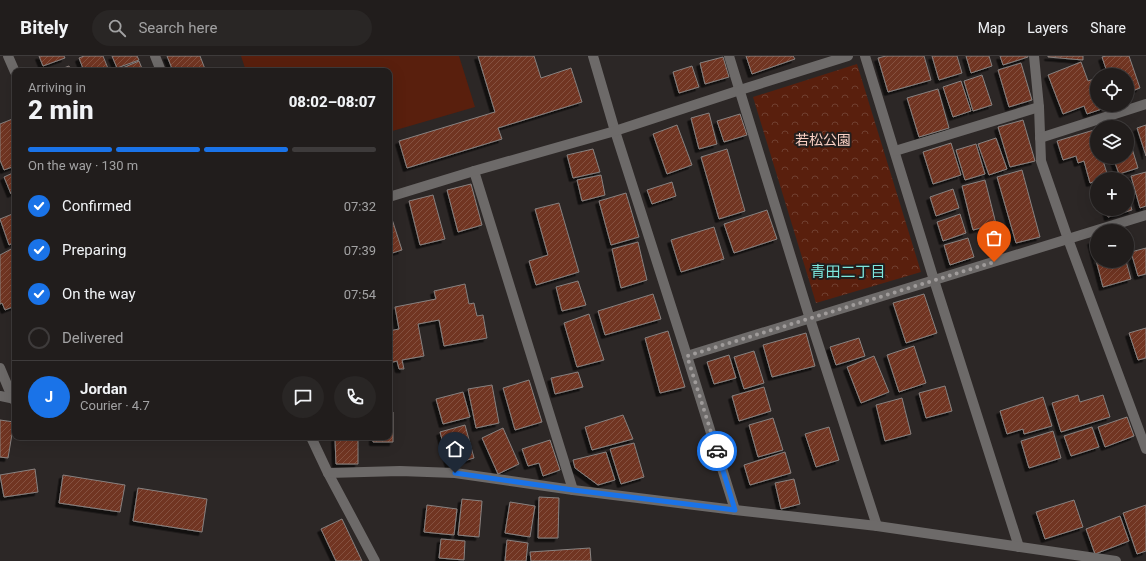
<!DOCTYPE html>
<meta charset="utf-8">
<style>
:root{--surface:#211d1c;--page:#292625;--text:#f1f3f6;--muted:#a2a2a3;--line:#3e3b3b;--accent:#1a73e8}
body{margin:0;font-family:Roboto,"Noto Sans JP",sans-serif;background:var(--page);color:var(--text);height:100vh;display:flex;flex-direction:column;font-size:15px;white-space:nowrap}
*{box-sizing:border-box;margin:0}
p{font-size:13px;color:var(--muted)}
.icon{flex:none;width:22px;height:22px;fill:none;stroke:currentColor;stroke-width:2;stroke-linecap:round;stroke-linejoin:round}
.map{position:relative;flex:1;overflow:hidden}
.sheet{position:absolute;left:12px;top:12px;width:380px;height:372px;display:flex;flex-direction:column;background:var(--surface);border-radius:8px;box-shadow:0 4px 16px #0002,0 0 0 1px var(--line)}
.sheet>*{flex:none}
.controls{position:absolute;left:1090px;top:12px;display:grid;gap:8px}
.controls a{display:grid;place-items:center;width:44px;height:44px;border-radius:50%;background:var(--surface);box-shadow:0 4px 16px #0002,0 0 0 1px var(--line);font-size:20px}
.pin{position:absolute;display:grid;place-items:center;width:34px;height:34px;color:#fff;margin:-41px -17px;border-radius:50% 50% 50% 0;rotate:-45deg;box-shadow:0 0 4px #0007}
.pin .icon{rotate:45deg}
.courier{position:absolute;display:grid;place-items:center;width:40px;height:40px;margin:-20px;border:3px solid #1a73e8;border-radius:50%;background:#fff;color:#222;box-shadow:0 1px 5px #0007}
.overview em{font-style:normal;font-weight:800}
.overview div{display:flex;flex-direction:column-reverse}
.overview{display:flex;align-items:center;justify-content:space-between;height:68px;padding:0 16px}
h1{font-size:26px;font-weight:800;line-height:30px}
.bar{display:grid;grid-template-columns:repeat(4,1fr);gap:6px 4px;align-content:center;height:48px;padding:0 16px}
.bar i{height:5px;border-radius:3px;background:var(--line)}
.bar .current{background:var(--accent)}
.bar p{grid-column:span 4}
.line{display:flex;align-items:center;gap:10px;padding:0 16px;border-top:1px solid var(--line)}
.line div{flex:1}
.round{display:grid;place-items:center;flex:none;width:42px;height:42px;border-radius:21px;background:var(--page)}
ol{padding:0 16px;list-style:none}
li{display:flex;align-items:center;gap:12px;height:44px}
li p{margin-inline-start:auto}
li .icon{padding:4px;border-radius:50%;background:var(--accent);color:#fff;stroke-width:4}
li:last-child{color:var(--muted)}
li i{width:22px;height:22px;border:2px solid var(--line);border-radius:50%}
header{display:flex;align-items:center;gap:24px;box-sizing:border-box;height:56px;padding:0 20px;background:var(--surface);border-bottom:1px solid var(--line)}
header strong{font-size:19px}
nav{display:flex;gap:22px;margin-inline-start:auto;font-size:14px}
.search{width:280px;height:36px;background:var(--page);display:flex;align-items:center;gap:10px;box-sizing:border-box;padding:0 14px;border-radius:22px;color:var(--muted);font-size:15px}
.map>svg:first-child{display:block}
</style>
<header>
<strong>Bitely</strong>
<div class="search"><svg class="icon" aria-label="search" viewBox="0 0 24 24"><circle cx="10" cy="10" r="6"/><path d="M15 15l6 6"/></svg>Search here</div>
<nav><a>Map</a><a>Layers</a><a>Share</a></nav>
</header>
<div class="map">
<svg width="1146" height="505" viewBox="0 0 1146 505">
<defs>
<pattern id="park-crowns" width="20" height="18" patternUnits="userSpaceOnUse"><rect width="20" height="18" fill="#591f0d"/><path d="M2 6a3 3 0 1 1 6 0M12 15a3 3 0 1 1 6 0" fill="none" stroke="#703f30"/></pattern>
<pattern id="building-hatch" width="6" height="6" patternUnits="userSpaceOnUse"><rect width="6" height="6" fill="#713422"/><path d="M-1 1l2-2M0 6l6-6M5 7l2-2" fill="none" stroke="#855141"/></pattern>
<filter id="shadow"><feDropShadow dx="-3.5" dy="3.5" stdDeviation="0" flood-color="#0009"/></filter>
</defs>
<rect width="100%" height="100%" fill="#2c2726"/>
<polygon fill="#591f0d" points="241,0 459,0 475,51 389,76 389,15 246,15"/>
<polygon fill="url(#park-crowns)" points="857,8 921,216 816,247 753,41"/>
<g fill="url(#building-hatch)" stroke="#888280" filter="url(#shadow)">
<polygon points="39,0 64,0 65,2 43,10"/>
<polygon points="84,0 103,0 109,15 84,15 79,2"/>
<polygon points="112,0 137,0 139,4 117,12"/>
<polygon points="167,0 200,0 205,13 199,15 173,15"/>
<polygon points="478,0 534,0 541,22 571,12 582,46 498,72 502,83 407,112 399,85 495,56"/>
<polygon points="746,0 793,0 795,3 752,18"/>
<polygon points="886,0 924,0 931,24 888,36 878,2"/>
<polygon points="932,0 957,0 962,17 939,24"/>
<polygon points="966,0 989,0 992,10 971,17"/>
<polygon points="1000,0 1028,0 1028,1 1003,9"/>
<polygon points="1048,0 1083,0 1083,4 1048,1"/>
<polygon points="1106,0 1129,0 1140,32 1127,37 1127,19 1108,19 1102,1"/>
<polygon points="723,1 729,21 705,28 700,7"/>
<polygon points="139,5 143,15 118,15 118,14"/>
<polygon points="1081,6 1088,25 1094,23 1097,32 1097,49 1104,49 1105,52 1087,58 1084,50 1063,58 1048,19"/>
<polygon points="1021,7 1032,44 1009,51 998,14"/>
<polygon points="69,10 71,15 56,15"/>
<polygon points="692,10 699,31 679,37 673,16"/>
<polygon points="982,19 992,49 973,55 964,25"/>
<polygon points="961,25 971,55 953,61 943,31"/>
<polygon points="938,33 949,72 919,81 907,42"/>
<polygon points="709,57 717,88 699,93 691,62"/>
<polygon points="740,58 747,79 724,86 717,65"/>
<polygon points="15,62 15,110 4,114 0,104 0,68"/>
<polygon points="1023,64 1035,105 1010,111 998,71"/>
<polygon points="677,69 692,109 667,118 653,78"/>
<polygon points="1146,69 1146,100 1137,72"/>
<polygon points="1094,74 1097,84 1097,101 1102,101 1108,121 1103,123 1097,123 1097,125 1090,127 1084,105 1078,107 1076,100 1063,104 1057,85"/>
<polygon points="1127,76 1138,112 1119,118 1113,101 1127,101"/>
<polygon points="996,82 1007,113 989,119 978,88"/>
<polygon points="951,87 961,119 933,128 923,96"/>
<polygon points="976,88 985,118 965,124 956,94"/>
<polygon points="593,93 600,116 573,122 567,99"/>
<polygon points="727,93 745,155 719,163 701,101"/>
<polygon points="1022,114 1040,181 1016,187 997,121"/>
<polygon points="15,116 15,136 11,138 4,121"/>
<polygon points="1146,116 1146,150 1140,152 1131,120"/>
<polygon points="601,119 605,139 582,145 577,124"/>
<polygon points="985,124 996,168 973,174 962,130"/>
<polygon points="672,126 676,140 652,148 647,134"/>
<polygon points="471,128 482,169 458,176 447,134"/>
<polygon points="953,133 959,152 936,160 930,141"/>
<polygon points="626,137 639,181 611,189 599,145"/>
<polygon points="1127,138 1132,154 1108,161 1106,153 1127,153"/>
<polygon points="433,139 445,183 420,189 409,145"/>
<polygon points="559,147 579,216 536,229 529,205 548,199 535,153"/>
<polygon points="389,154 402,194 389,198"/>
<polygon points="767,154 777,183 734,197 724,168"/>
<polygon points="15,157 15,186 9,189 0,163"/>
<polygon points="960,158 966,177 943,185 937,166"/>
<polygon points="714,171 724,203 681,216 671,184"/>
<polygon points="968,182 974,201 950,209 944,189"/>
<polygon points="1097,184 1097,205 1126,205 1131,223 1103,231 1091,185"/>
<polygon points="638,186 647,224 621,232 612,193"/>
<polygon points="13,192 15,196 15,250 5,254 2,247 0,248 0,199"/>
<polygon points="1146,192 1146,218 1138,220 1131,196"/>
<polygon points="578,225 586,249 562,255 556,231"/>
<polygon points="465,228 469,248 474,247 477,260 483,259 487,282 444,290 439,264 418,268 424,300 402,304 404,313 399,313 397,305 389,307 389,275 399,273 395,251 436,243 434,235"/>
<polygon points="653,238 661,263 605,279 598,255"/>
<polygon points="924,238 937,277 906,287 893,247"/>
<polygon points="589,258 604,304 577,311 564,267"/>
<polygon points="1146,272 1146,302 1138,304 1129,277"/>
<polygon points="668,275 685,331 660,337 645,282"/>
<polygon points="806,277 815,310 772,321 763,289"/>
<polygon points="859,282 865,300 836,309 830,291"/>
<polygon points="914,290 926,327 899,336 887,299"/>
<polygon points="754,295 764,327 744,333 734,301"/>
<polygon points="729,299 736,322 714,328 707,306"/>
<polygon points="874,300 889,336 861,347 847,311"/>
<polygon points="578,316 583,331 555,338 551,322"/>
<polygon points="529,324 542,366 515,374 503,332"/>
<polygon points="492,329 499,367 476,372 468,333"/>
<polygon points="945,330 952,355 926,362 919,337"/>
<polygon points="764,331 771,355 739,365 732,340"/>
<polygon points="463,336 470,361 443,368 436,343"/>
<polygon points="1078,339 1080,346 1103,339 1110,361 1061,376 1052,347"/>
<polygon points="1043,341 1052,370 1024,378 1023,373 1007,378 1000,355"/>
<polygon points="902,342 911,378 885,385 876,349"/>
<polygon points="389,356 393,356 393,386 373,386 373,381 389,381"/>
<polygon points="623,359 633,383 592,394 585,371"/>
<polygon points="1127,361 1134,380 1105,391 1098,371"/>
<polygon points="773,362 783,394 758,401 749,369"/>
<polygon points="0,364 14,366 8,402 0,401"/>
<polygon points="465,369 474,402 449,409 440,376"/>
<polygon points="829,371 839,404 816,411 805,378"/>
<polygon points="1092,371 1099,391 1071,400 1064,380"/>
<polygon points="503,372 519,408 498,418 482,382"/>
<polygon points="1053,375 1061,402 1029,412 1021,385"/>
<polygon points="335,382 358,382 358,408 336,408"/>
<polygon points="550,384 560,414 543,420 539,407 528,410 522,393"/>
<polygon points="634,387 644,421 621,428 610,393"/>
<polygon points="606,396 615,424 598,429 575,412 573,404"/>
<polygon points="785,396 791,417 750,429 744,409"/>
<polygon points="35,413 38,436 4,441 0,419"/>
<polygon points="63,419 125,429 120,456 59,447"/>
<polygon points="794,423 800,448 781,453 775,427"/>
<polygon points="138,432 207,443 202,476 133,465"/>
<polygon points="539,441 559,442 558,482 538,482"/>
<polygon points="462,443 482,445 479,481 458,479"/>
<polygon points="1074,444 1083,471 1045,483 1036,456"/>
<polygon points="510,446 535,450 530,481 505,477"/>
<polygon points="427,449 457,453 454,479 424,476"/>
<polygon points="1146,449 1146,495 1137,498 1123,457"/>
<polygon points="1120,460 1129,485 1095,498 1086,473"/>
<polygon points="342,463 362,505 336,505 321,473"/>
<polygon points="441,483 465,485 464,504 439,502"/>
<polygon points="507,484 528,487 526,505 505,505"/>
<polygon points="590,492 591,505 531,505 530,496"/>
</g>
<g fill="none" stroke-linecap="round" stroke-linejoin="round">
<g stroke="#6d6a69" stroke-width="10">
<polyline points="8,0 15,16"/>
<polyline points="155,0 161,15"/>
<polyline points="593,0 615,75 687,300 735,454"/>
<polyline points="729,0 810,263 877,470"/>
<polyline points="865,0 934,224 1019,491"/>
<polyline points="1034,0 1039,51 1041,105 1068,183 1146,393"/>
<polyline points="1040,82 1146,48"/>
<polyline points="895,95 1039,51"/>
<polyline points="474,115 573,434"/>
<polyline points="389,141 474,115 615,75 740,34 848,0"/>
<polyline points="687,300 1146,159"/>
<polyline points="0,312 13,343"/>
<polyline points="0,340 15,343"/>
<polyline points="311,381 328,417 375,505"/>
<polyline points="328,417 400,415 455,417 573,434 735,454 877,470 1116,505"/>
</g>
</g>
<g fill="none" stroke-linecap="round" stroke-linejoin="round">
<polyline stroke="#9f9b9a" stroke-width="4" stroke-dasharray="0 7.2" points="717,395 687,300 994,206"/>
<polyline stroke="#1a73e8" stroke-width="5" points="455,417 573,434 735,454 717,395"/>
</g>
<g text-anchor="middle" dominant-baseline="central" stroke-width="4" stroke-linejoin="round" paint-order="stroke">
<g font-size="14" fill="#f8cfc3" stroke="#231e1d">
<text x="823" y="84">若松公園</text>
</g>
<g font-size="15" fill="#7de7dd" stroke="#231e1d">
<text x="848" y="216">青田二丁目</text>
</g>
</g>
</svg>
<div class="controls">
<a><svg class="icon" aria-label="locate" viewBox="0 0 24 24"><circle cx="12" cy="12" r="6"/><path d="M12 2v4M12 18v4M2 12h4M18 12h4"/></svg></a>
<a><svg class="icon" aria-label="layers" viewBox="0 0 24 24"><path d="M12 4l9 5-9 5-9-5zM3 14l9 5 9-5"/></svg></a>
<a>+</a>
<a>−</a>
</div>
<div class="pin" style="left:994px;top:206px;background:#ea580c"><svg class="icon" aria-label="bag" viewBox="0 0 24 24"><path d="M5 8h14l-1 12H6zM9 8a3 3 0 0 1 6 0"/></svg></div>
<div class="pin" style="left:455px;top:417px;background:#1f2937"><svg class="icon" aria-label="home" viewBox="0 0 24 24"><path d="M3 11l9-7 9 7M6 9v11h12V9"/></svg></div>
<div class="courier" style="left:717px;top:395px"><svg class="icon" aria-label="car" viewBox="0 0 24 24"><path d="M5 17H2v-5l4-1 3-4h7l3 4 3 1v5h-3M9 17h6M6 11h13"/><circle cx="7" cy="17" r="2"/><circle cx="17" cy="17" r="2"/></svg></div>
<section class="sheet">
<div class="overview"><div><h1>2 min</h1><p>Arriving in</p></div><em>08:02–08:07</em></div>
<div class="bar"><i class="current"></i><i class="current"></i><i class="current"></i><i></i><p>On the way · 130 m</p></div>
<ol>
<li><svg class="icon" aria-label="check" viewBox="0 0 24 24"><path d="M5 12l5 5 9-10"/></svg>Confirmed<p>07:32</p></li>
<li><svg class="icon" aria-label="check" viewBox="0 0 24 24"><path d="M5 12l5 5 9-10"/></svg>Preparing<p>07:39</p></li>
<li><svg class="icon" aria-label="check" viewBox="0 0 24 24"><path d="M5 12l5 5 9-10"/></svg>On the way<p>07:54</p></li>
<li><i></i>Delivered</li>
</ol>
<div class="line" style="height:72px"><b class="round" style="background:var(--accent);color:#fff">J</b><div><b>Jordan</b><p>Courier · 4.7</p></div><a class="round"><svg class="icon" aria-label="chat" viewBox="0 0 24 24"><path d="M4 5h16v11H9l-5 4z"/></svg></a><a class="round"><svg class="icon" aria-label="phone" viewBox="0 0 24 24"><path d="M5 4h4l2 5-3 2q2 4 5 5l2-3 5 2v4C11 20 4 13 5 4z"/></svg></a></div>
</section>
</div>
